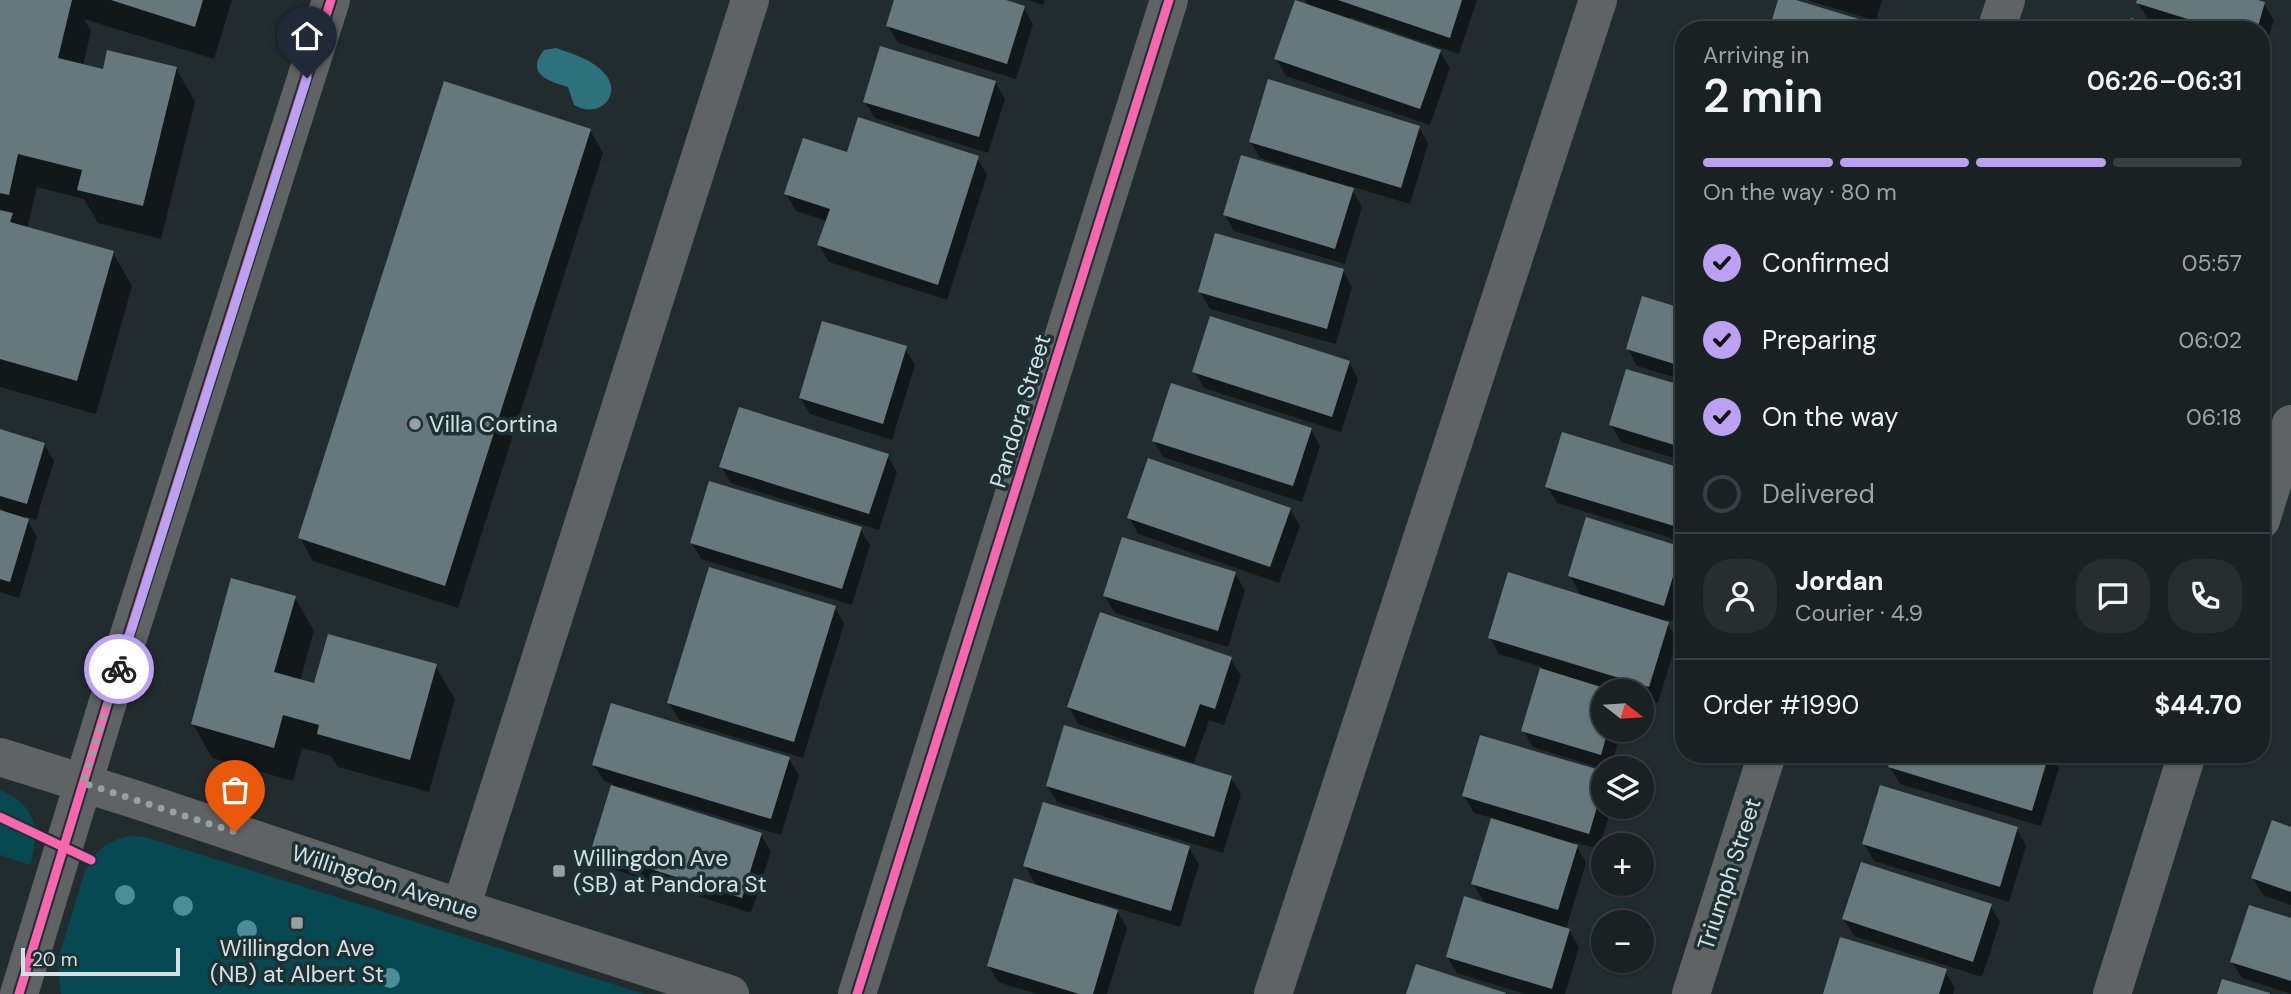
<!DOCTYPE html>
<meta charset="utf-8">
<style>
:root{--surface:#1a2123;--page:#272e30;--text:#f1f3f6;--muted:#9fa3a6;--line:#383e41;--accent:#bca0f2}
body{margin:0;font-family:"DM Sans",sans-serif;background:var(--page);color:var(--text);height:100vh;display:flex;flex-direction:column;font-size:26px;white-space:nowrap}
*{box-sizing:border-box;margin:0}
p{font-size:23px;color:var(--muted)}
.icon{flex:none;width:38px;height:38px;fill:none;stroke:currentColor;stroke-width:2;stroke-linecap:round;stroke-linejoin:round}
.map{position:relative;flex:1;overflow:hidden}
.side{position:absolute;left:1675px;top:21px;width:595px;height:742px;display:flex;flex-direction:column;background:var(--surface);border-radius:28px;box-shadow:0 2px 5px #0004,0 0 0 2px var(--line)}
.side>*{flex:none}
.needle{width:46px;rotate:107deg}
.buttons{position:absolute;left:1591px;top:679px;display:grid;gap:14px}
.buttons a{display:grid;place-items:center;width:63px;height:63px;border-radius:50%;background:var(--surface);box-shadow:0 2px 5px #0004,0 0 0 2px var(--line);font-size:35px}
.scale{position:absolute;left:21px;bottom:18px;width:159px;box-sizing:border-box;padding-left:7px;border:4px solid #d5e0e3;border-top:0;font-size:19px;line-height:24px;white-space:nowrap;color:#d5e0e3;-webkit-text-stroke:5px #1d3034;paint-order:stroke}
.pin{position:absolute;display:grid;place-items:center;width:60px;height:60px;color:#fff;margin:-72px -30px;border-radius:50% 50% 50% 0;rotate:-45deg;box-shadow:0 0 7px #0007}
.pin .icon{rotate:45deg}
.courier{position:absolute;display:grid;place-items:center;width:70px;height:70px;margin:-35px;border:5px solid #bca0f2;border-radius:50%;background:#fff;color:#222;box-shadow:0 2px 9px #0007}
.head em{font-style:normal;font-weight:600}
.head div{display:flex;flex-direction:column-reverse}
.head{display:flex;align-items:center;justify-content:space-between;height:119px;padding:0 28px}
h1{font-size:46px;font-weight:600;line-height:52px}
.bar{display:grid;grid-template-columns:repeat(4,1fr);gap:10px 7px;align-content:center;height:84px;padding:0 28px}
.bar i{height:9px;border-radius:5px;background:var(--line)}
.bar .current{background:var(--accent)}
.bar p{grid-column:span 4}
.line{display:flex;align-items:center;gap:18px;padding:0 28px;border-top:2px solid var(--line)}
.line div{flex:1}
.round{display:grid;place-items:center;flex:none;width:74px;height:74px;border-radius:28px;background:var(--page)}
ol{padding:0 28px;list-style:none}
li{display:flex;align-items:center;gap:21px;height:77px}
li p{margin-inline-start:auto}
li .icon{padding:7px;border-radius:50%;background:var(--accent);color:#111;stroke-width:4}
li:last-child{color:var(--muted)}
li i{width:38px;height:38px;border:4px solid var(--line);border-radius:50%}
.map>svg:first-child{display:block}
</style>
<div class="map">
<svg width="2291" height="994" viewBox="0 0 2291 994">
<rect width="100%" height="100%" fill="#222c2f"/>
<g fill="#074952">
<path d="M 0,790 C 36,806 41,828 30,865 L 0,855 Z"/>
<path d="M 134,836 L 145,837 L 644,994 L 61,994 L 57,963 L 85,871 C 95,850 110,838 134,836 Z"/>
</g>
<path fill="#2d717d" d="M 556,48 C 573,54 592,59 605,74 C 623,95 599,120 574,105 L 568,87 C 548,81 525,74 544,50 Z"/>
<g fill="#0007">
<polygon points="0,0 232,0 214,59 84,19 91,31 83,66 104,71 176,68 195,102 161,239 98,223 84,199 37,187 27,229 113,253 132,286 96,414 0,387"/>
<polygon points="896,0 1001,0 1023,7 1033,24 1016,79 898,43 888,26"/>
<polygon points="1028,0 1045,0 1043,5"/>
<polygon points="1305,0 1477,0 1459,54 1350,17 1349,20 1440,52 1450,68 1430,125 1286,76 1276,59 1309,7"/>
<polygon points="1807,0 1882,0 1876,21"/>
<polygon points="2139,0 2255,0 2264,4 2274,20 2263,55 2261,54 2261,30 2181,30 2148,19 2138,3"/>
<polygon points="995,82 1005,99 988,153 875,118 865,102"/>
<polygon points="1419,127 1428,144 1410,204 1350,186 1362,207 1345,264 1234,231 1225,215 1306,176 1307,173 1260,158 1251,142"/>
<polygon points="590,130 603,153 458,608 313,561 300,538"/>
<polygon points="848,155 977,158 987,175 947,300 829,262 819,245 827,221 796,211 786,194"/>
<polygon points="1684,263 1684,296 1677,285"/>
<polygon points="1343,271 1352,287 1336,344 1210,309 1200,292"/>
<polygon points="1684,310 1684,380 1637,366 1628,349"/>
<polygon points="905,348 915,365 892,440 810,414 800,398"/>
<polygon points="1349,362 1358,379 1341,432 1204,388 1194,371"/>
<polygon points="1684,388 1684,461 1621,442 1611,425"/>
<polygon points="1311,429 1320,446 1302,502 1163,457 1154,441"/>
<polygon points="0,431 44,444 54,461 36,520 25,516 37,537 19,598 0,592 0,512 3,513 4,510 0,509"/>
<polygon points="887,455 897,472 879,530 731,483 721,466"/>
<polygon points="1684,471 1684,542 1557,503 1547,486"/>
<polygon points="1290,509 1300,526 1279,583 1138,534 1129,517"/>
<polygon points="860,529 870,545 852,605 701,559 692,543"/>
<polygon points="1681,548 1684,553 1684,587 1673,621 1665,619 1677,640 1658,703 1642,698 1642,691 1603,691 1603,730 1622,730 1610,768 1603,769 1533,747 1523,730 1542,667 1499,654 1490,637 1582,597 1570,576"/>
<polygon points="1235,574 1245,590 1228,647 1115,613 1105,596"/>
<polygon points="295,598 314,631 300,681 316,686 435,666 455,699 429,792 338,767 331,756 302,748 293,781 212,758 193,724"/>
<polygon points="835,607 844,624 803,758 679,720 669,703"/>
<polygon points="1231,659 1241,676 1224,725 1209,720 1194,763 1078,724 1069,707"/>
<polygon points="1894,754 2051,754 2059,768 2041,826 1900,784 1890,767"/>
<polygon points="789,759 799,775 781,835 621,787 620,790 761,835 771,851 751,913 603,866 593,849 613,784 604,781 594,765"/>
<polygon points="1603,773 1603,807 1611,807 1599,849 1574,842 1586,863 1566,929 1569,930 1579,947 1565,994 1525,994 1457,973 1447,957 1485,904 1473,883 1492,818 1474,813 1464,796"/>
<polygon points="1231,778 1241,794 1223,853 1057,802 1047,785"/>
<polygon points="2017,829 2026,846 2009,902 1874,861 1864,844"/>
<polygon points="2291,829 2291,905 2263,895 2253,878"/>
<polygon points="1189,848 1199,864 1180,927 1097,902 1096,905 1117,911 1127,928 1107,994 1037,994 998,982 989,966 1037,887 1025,866"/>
<polygon points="1990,905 2000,922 1982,977 1854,936 1844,919"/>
<polygon points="2291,920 2291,994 2242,978 2232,962"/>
<polygon points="1945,971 1955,988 1953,994 1825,994"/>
</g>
<g fill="#66787c">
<polygon points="0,0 72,0 58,58 103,69 107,50 177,67 143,206 77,190 82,170 18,154 9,195 0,193"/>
<polygon points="111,0 203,0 195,27"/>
<polygon points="894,0 1006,0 1025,6 1007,64 886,26"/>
<polygon points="1295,0 1441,50 1420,109 1274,59"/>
<polygon points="1338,0 1462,0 1450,38"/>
<polygon points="1778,0 1796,0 1862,20 1859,30 1769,30"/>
<polygon points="2137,0 2258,0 2265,2 2257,30 2223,30 2136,3"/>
<polygon points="2131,18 2168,29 2168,30 2128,30"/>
<polygon points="880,46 996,81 979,137 863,102"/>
<polygon points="1268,79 1420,126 1401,188 1249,142"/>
<polygon points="444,81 591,129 445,586 298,538"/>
<polygon points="858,117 979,156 938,285 817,245 830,209 784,194 803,138 847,152"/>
<polygon points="1241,155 1354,188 1335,249 1223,215"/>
<polygon points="0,210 13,213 10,222 114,251 77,381 0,359"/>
<polygon points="1215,233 1344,269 1327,329 1198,292"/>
<polygon points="1683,259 1684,259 1684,287 1675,285"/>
<polygon points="1642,296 1684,309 1684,367 1626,349"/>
<polygon points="1210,316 1350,361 1332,417 1192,372"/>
<polygon points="822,321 907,346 883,424 799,398"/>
<polygon points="1626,369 1684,386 1684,448 1609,425"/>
<polygon points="1171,383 1312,428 1293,486 1152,441"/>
<polygon points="739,407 889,454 869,514 719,467"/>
<polygon points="0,429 45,443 27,504 0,496"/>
<polygon points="1562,432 1684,469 1684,529 1545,487"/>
<polygon points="1148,458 1291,508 1270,567 1127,518"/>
<polygon points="709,481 862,527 842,589 690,543"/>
<polygon points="0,510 29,519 10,582 0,579"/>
<polygon points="1586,517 1682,547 1664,606 1568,576"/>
<polygon points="1122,537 1236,572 1218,631 1103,596"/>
<polygon points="709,567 836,606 794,742 667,703"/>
<polygon points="1508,572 1669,622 1649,687 1488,638"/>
<polygon points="231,578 296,596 274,672 314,683 328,634 437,664 410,760 317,734 319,725 283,715 274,748 191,724"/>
<polygon points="1100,612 1232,657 1215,709 1200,704 1185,747 1067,707"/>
<polygon points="1540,668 1614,691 1603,691 1603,730 1608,730 1601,755 1521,731"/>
<polygon points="611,703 790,757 771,819 592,765"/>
<polygon points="1064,725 1232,776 1214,837 1046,786"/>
<polygon points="1480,735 1603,771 1603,787 1589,834 1462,796"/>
<polygon points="1892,754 2049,754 2032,811 1888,767"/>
<polygon points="611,785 762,833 742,898 591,850"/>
<polygon points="1880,785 2018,827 2000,887 1862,844"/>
<polygon points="1043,802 1190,846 1171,911 1023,866"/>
<polygon points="1491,818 1578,845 1558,910 1471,884"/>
<polygon points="2272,820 2291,827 2291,892 2251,878"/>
<polygon points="1861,862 1992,904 1973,962 1842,919"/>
<polygon points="1014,878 1118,910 1093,994 1079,994 987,966"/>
<polygon points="1464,896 1570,929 1552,989 1446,957"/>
<polygon points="2249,905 2291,918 2291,981 2230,962"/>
<polygon points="1840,937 1947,969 1939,994 1823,994"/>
<polygon points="1416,964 1506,993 1506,994 1406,994"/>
<polygon points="2222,979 2270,993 2270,994 2217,994"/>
</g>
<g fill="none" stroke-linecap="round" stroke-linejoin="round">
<g stroke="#5f6364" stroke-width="38">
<polyline points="1996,30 2006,0"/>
<polyline points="2261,520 2291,424"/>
<polyline points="0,757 134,799 461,908 730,994"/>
<polyline points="461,908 750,0"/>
<polyline points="19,994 114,682 331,0"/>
<polyline points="857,994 1169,0"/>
<polyline points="1273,994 1598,0"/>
<polyline points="1691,994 1767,754"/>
<polyline points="2112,994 2187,754"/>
</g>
<defs>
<g id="cycleway">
<polyline points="0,817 91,860"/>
<polyline points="19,994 114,682 331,0"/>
<polyline points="857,994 1169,0"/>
</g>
</defs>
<use href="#cycleway" stroke="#1d3034" stroke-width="13"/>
<use href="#cycleway" stroke="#f766af" stroke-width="9"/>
</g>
<g fill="#4c8d9a">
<circle cx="125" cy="895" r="10"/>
<circle cx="183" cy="906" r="10"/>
<circle cx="247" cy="930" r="10"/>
<circle cx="390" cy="978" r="10"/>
</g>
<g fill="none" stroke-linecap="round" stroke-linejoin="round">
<polyline stroke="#96a1a4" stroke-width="7" stroke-dasharray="0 12.6" points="119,669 83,783 235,832"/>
<polyline stroke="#bca0f2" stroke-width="9" points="119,669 307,78"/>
</g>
<g fill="#96a1a4" stroke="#1d3034" stroke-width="2.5">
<circle cx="415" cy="424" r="7"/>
<rect x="552" y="864" width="14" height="14" rx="3.5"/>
<rect x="290" y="916" width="14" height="14" rx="3.5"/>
</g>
<g text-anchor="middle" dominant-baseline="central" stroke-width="7" stroke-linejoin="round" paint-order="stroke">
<g font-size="23" fill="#d5e0e3" stroke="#1d3034">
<text transform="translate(1020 411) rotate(-73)">Pandora Street</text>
<text transform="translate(1729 874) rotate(-72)">Triumph Street</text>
<text transform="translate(385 882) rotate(18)">Willingdon Avenue</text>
</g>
<g font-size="23" fill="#d5e0e3" stroke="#1d3034" text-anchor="start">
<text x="429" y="424">Villa Cortina</text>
<text x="573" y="858">Willingdon Ave<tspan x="573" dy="26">(SB) at Pandora St</tspan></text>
<text x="297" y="948" text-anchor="middle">Willingdon Ave<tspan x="297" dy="26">(NB) at Albert St</tspan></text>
</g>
</g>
</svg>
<div class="buttons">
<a><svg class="needle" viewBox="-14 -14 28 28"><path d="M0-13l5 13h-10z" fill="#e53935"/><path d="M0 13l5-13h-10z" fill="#9fa3a6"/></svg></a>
<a><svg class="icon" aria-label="layers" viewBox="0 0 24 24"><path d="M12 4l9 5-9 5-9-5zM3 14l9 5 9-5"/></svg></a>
<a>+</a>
<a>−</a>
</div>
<div class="scale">20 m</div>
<div class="pin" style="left:235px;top:832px;background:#ea580c"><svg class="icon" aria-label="bag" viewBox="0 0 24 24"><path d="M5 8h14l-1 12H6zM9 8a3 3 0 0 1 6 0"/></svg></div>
<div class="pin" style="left:307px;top:78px;background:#1f2937"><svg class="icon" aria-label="home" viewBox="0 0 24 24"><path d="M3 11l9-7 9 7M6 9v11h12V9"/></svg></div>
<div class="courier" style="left:119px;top:669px"><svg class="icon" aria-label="bike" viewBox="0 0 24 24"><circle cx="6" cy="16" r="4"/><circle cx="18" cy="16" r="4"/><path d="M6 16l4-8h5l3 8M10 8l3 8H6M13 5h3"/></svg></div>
<section class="side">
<div class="head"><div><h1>2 min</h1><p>Arriving in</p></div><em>06:26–06:31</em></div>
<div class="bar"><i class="current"></i><i class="current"></i><i class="current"></i><i></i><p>On the way · 80 m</p></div>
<ol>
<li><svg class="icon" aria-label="check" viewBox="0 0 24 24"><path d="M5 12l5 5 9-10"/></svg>Confirmed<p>05:57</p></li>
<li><svg class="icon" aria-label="check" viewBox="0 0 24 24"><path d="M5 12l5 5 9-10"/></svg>Preparing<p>06:02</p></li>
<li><svg class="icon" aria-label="check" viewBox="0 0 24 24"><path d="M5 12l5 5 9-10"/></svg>On the way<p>06:18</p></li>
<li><i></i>Delivered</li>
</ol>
<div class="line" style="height:126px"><a class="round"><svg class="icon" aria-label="person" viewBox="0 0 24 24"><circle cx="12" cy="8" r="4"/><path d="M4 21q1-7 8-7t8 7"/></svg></a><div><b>Jordan</b><p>Courier · 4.9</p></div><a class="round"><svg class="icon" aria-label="chat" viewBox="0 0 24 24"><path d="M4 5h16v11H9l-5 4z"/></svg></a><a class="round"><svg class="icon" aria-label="phone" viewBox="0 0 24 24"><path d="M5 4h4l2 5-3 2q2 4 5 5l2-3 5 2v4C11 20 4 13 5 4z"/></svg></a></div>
<div class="line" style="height:91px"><div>Order #1990</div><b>$44.70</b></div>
</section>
</div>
